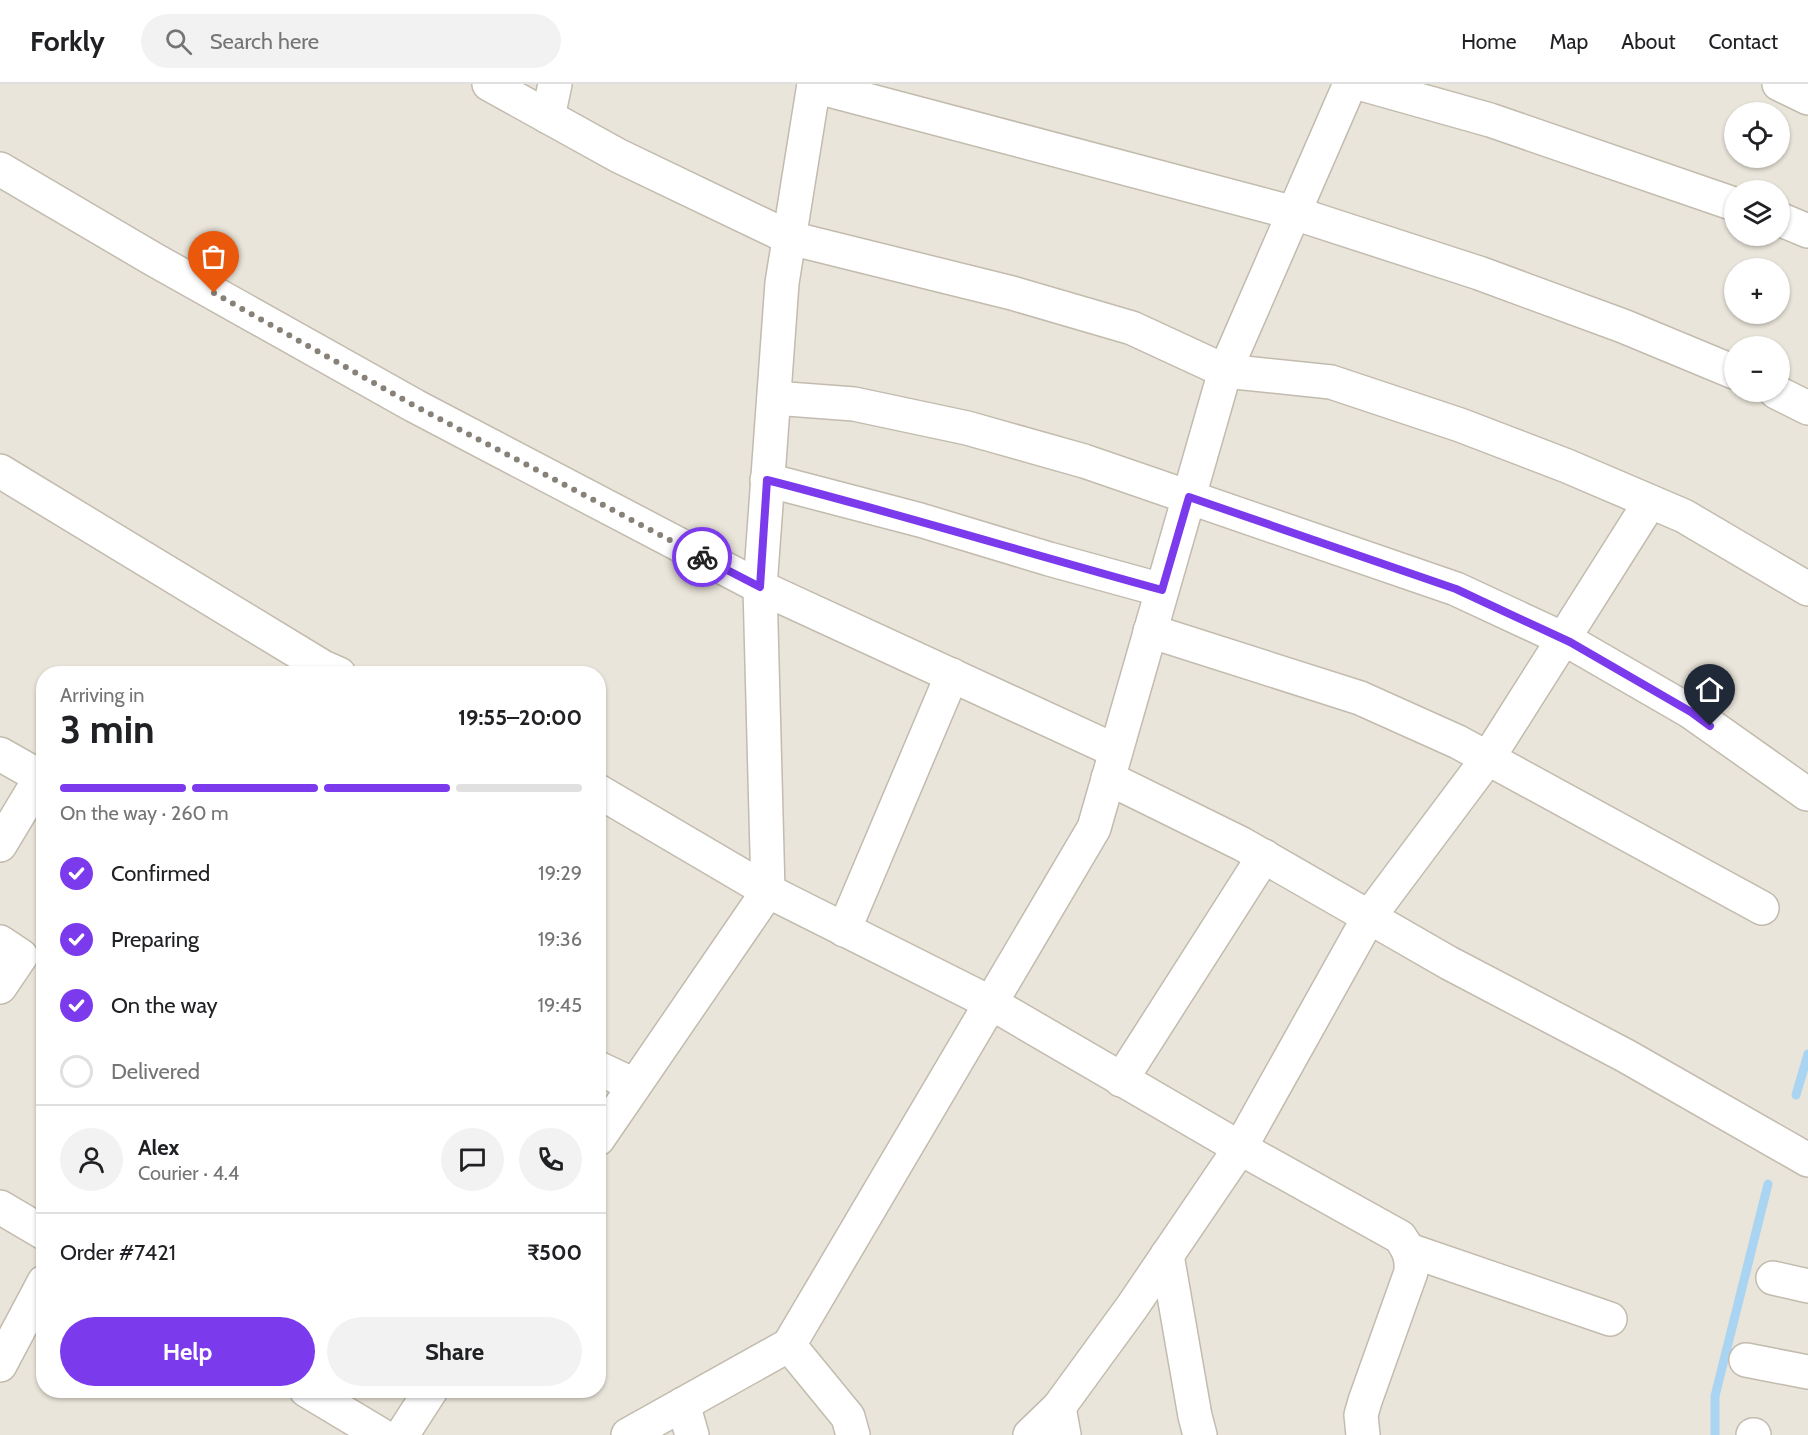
<!DOCTYPE html>
<meta charset="utf-8">
<style>
:root{--surface:#fff;--page:#f2f2f2;--text:#202124;--muted:#757577;--line:#e0e0e0;--accent:#7c3aed}
body{margin:0;font-family:Cabin,sans-serif;background:var(--page);color:var(--text);height:100vh;display:flex;flex-direction:column;font-size:22px;white-space:nowrap}
*{box-sizing:border-box;margin:0}
p{font-size:20px;color:var(--muted)}
.icon{flex:none;width:33px;height:33px;fill:none;stroke:currentColor;stroke-width:2;stroke-linecap:round;stroke-linejoin:round}
.map{position:relative;flex:1;overflow:hidden}
.panel{position:absolute;left:36px;top:582px;width:570px;height:732px;display:flex;flex-direction:column;background:var(--surface);border-radius:24px;box-shadow:0 2px 4px #0004}
.panel>*{flex:none}
.fabs{position:absolute;left:1724px;top:18px;display:grid;gap:12px}
.fabs a{display:grid;place-items:center;width:66px;height:66px;border-radius:50%;background:var(--surface);box-shadow:0 2px 4px #0004;font-size:30px}
.pin{position:absolute;display:grid;place-items:center;width:51px;height:51px;color:#fff;margin:-62px -26px;border-radius:50% 50% 50% 0;rotate:-45deg;box-shadow:0 0 6px #0007}
.pin .icon{rotate:45deg}
.courier{position:absolute;display:grid;place-items:center;width:60px;height:60px;margin:-30px;border:4px solid #7c3aed;border-radius:50%;background:#fff;color:#222;box-shadow:0 2px 8px #0007}
.overview em{font-style:normal;font-weight:700}
.overview div{display:flex;flex-direction:column-reverse}
.overview{display:flex;align-items:center;justify-content:space-between;height:102px;padding:0 24px}
h1{font-size:39px;font-weight:700;line-height:45px}
.bar{display:grid;grid-template-columns:repeat(4,1fr);gap:9px 6px;align-content:center;height:72px;padding:0 24px}
.bar i{height:8px;border-radius:4px;background:var(--line)}
.bar .active{background:var(--accent)}
.bar p{grid-column:span 4}
.line{display:flex;align-items:center;gap:15px;padding:0 24px;border-top:2px solid var(--line)}
.line div{flex:1}
.round{display:grid;place-items:center;flex:none;width:63px;height:63px;border-radius:32px;background:var(--page)}
ol{padding:0 24px;list-style:none}
li{display:flex;align-items:center;gap:18px;height:66px}
li p{margin-inline-start:auto}
li .icon{padding:6px;border-radius:50%;background:var(--accent);color:#fff;stroke-width:4}
li:last-child{color:var(--muted)}
li i{width:33px;height:33px;border:3px solid var(--line);border-radius:50%}
.primary-button{display:flex;gap:12px;margin-top:auto;padding:12px 24px}
.primary-button a{flex:1;height:69px;border-radius:36px;background:var(--accent);color:#fff;font-size:24px;font-weight:700;line-height:69px;text-align:center}
.primary-button a+a{background:var(--page);color:var(--text)}
header{display:flex;align-items:center;gap:36px;box-sizing:border-box;height:84px;padding:0 30px;background:var(--surface);border-bottom:2px solid var(--line)}
header strong{font-size:28px}
nav{display:flex;gap:33px;margin-inline-start:auto;font-size:21px}
.search{width:420px;height:54px;background:var(--page);display:flex;align-items:center;gap:15px;box-sizing:border-box;padding:0 21px;border-radius:33px;color:var(--muted);font-size:22px}
.map>svg:first-child{display:block}
</style>
<header>
<strong>Forkly</strong>
<div class="search"><svg class="icon" aria-label="search" viewBox="0 0 24 24"><circle cx="10" cy="10" r="6"/><path d="M15 15l6 6"/></svg>Search here</div>
<nav><a>Home</a><a>Map</a><a>About</a><a>Contact</a></nav>
</header>
<div class="map">
<svg width="1808" height="1351" viewBox="0 0 1808 1351">
<rect width="100%" height="100%" fill="#f6f3ec"/>
<path fill="#eae5da" fill-rule="evenodd" d="M 0,0 L 1808,0 L 1808,1351 L 0,1351 ZM 1734,28 L 1779,28 L 1779,74 L 1734,74 ZM 1734,106 L 1779,106 L 1779,152 L 1734,152 ZM 1734,184 L 1779,184 L 1779,230 L 1734,230 ZM 1734,262 L 1779,262 L 1779,308 L 1734,308 ZM 44,590 L 598,590 L 598,1306 L 44,1306 Z"/>
<g fill="none" stroke-linecap="round" stroke-linejoin="round">
<g stroke="#a9d4f2" stroke-width="9">
<polyline points="1796,1011 1808,970"/>
<polyline points="1715,1351 1715,1312 1768,1100"/>
</g>
<defs>
<g id="minor">
<polyline points="489,0 619,72 790,154 1012,209 1132,244 1225,287 1331,298 1460,341 1567,382 1684,432 1808,505"/>
<polyline points="1362,0 1490,36 1734,120"/>
<polyline points="1779,0 1808,14"/>
<polyline points="814,2 1294,129 1479,189 1623,242 1734,288"/>
<polyline points="548,33 555,0"/>
<polyline points="0,85 153,175 415,322 760,503 1116,667"/>
<polyline points="1779,135 1808,147"/>
<polyline points="1776,308 1808,324"/>
<polyline points="774,314 854,320 967,344 1084,377 1456,505 1570,558 1691,628 1807,710"/>
<polyline points="0,387 323,583 339,590"/>
<polyline points="767,396 920,436 1049,475 1162,506"/>
<polyline points="1150,547 1360,614 1458,658 1762,824"/>
<polyline points="0,670 44,695"/>
<polyline points="1108,694 1242,760 1449,879 1626,972 1808,1076"/>
<polyline points="598,707 768,807 991,919 1240,1064 1132,1223 1059,1323"/>
<polyline points="0,761 41,693"/>
<polyline points="844,846 952,591"/>
<polyline points="0,858 21,872 0,903"/>
<polyline points="598,984 634,1001"/>
<polyline points="1121,996 1264,772"/>
<polyline points="598,1055 768,807 760,503 782,199 814,0"/>
<polyline points="0,1123 44,1149"/>
<polyline points="1409,1166 1610,1235"/>
<polyline points="1167,1171 1195,1332 1200,1351"/>
<polyline points="1773,1194 1808,1202"/>
<polyline points="789,1261 848,1333 853,1351"/>
<polyline points="1746,1276 1808,1288"/>
<polyline points="0,1281 44,1198"/>
<polyline points="306,1306 381,1351"/>
<polyline points="683,1320 692,1351"/>
<polyline points="402,1351 431,1306"/>
<polyline points="628,1351 789,1261 1094,744 1225,287 1350,0"/>
<polyline points="1030,1351 1059,1323 1064,1351"/>
<path d="M 1363,1351 L 1361,1331 L 1365,1317 L 1411,1188 C 1412,1173 1409,1166 1400,1153 L 1240,1064 L 1369,833 L 1488,674 L 1650,418"/>
<polyline points="1753,1351 1754,1351"/>
</g>
</defs>
<use href="#minor" stroke="#c2bbae" stroke-width="36"/>
<use href="#minor" stroke="#fff" stroke-width="33"/>
</g>
<g fill="none" stroke-linecap="round" stroke-linejoin="round">
<polyline stroke="#878178" stroke-width="6" stroke-dasharray="0 10.8" points="214,209 415,322 702,473"/>
<path stroke="#7c3aed" stroke-width="8" d="M 702,473 L 760,503 L 767,396 C 900,430 1030,470 1162,506 L 1189,413 L 1456,505 L 1570,558 L 1691,628 L 1710,642"/>
</g>
</svg>
<div class="fabs">
<a><svg class="icon" aria-label="locate" viewBox="0 0 24 24"><circle cx="12" cy="12" r="6"/><path d="M12 2v4M12 18v4M2 12h4M18 12h4"/></svg></a>
<a><svg class="icon" aria-label="layers" viewBox="0 0 24 24"><path d="M12 4l9 5-9 5-9-5zM3 14l9 5 9-5"/></svg></a>
<a>+</a>
<a>−</a>
</div>
<div class="pin" style="left:214px;top:209px;background:#ea580c"><svg class="icon" aria-label="bag" viewBox="0 0 24 24"><path d="M5 8h14l-1 12H6zM9 8a3 3 0 0 1 6 0"/></svg></div>
<div class="pin" style="left:1710px;top:642px;background:#1f2937"><svg class="icon" aria-label="home" viewBox="0 0 24 24"><path d="M3 11l9-7 9 7M6 9v11h12V9"/></svg></div>
<div class="courier" style="left:702px;top:473px"><svg class="icon" aria-label="bike" viewBox="0 0 24 24"><circle cx="6" cy="16" r="4"/><circle cx="18" cy="16" r="4"/><path d="M6 16l4-8h5l3 8M10 8l3 8H6M13 5h3"/></svg></div>
<section class="panel">
<div class="overview"><div><h1>3 min</h1><p>Arriving in</p></div><em>19:55–20:00</em></div>
<div class="bar"><i class="active"></i><i class="active"></i><i class="active"></i><i></i><p>On the way · 260 m</p></div>
<ol>
<li><svg class="icon" aria-label="check" viewBox="0 0 24 24"><path d="M5 12l5 5 9-10"/></svg>Confirmed<p>19:29</p></li>
<li><svg class="icon" aria-label="check" viewBox="0 0 24 24"><path d="M5 12l5 5 9-10"/></svg>Preparing<p>19:36</p></li>
<li><svg class="icon" aria-label="check" viewBox="0 0 24 24"><path d="M5 12l5 5 9-10"/></svg>On the way<p>19:45</p></li>
<li><i></i>Delivered</li>
</ol>
<div class="line" style="height:108px"><a class="round"><svg class="icon" aria-label="person" viewBox="0 0 24 24"><circle cx="12" cy="8" r="4"/><path d="M4 21q1-7 8-7t8 7"/></svg></a><div><b>Alex</b><p>Courier · 4.4</p></div><a class="round"><svg class="icon" aria-label="chat" viewBox="0 0 24 24"><path d="M4 5h16v11H9l-5 4z"/></svg></a><a class="round"><svg class="icon" aria-label="phone" viewBox="0 0 24 24"><path d="M5 4h4l2 5-3 2q2 4 5 5l2-3 5 2v4C11 20 4 13 5 4z"/></svg></a></div>
<div class="line" style="height:78px"><div>Order #7421</div><b>₹500</b></div>
<div class="primary-button"><a>Help</a><a>Share</a></div>
</section>
</div>
